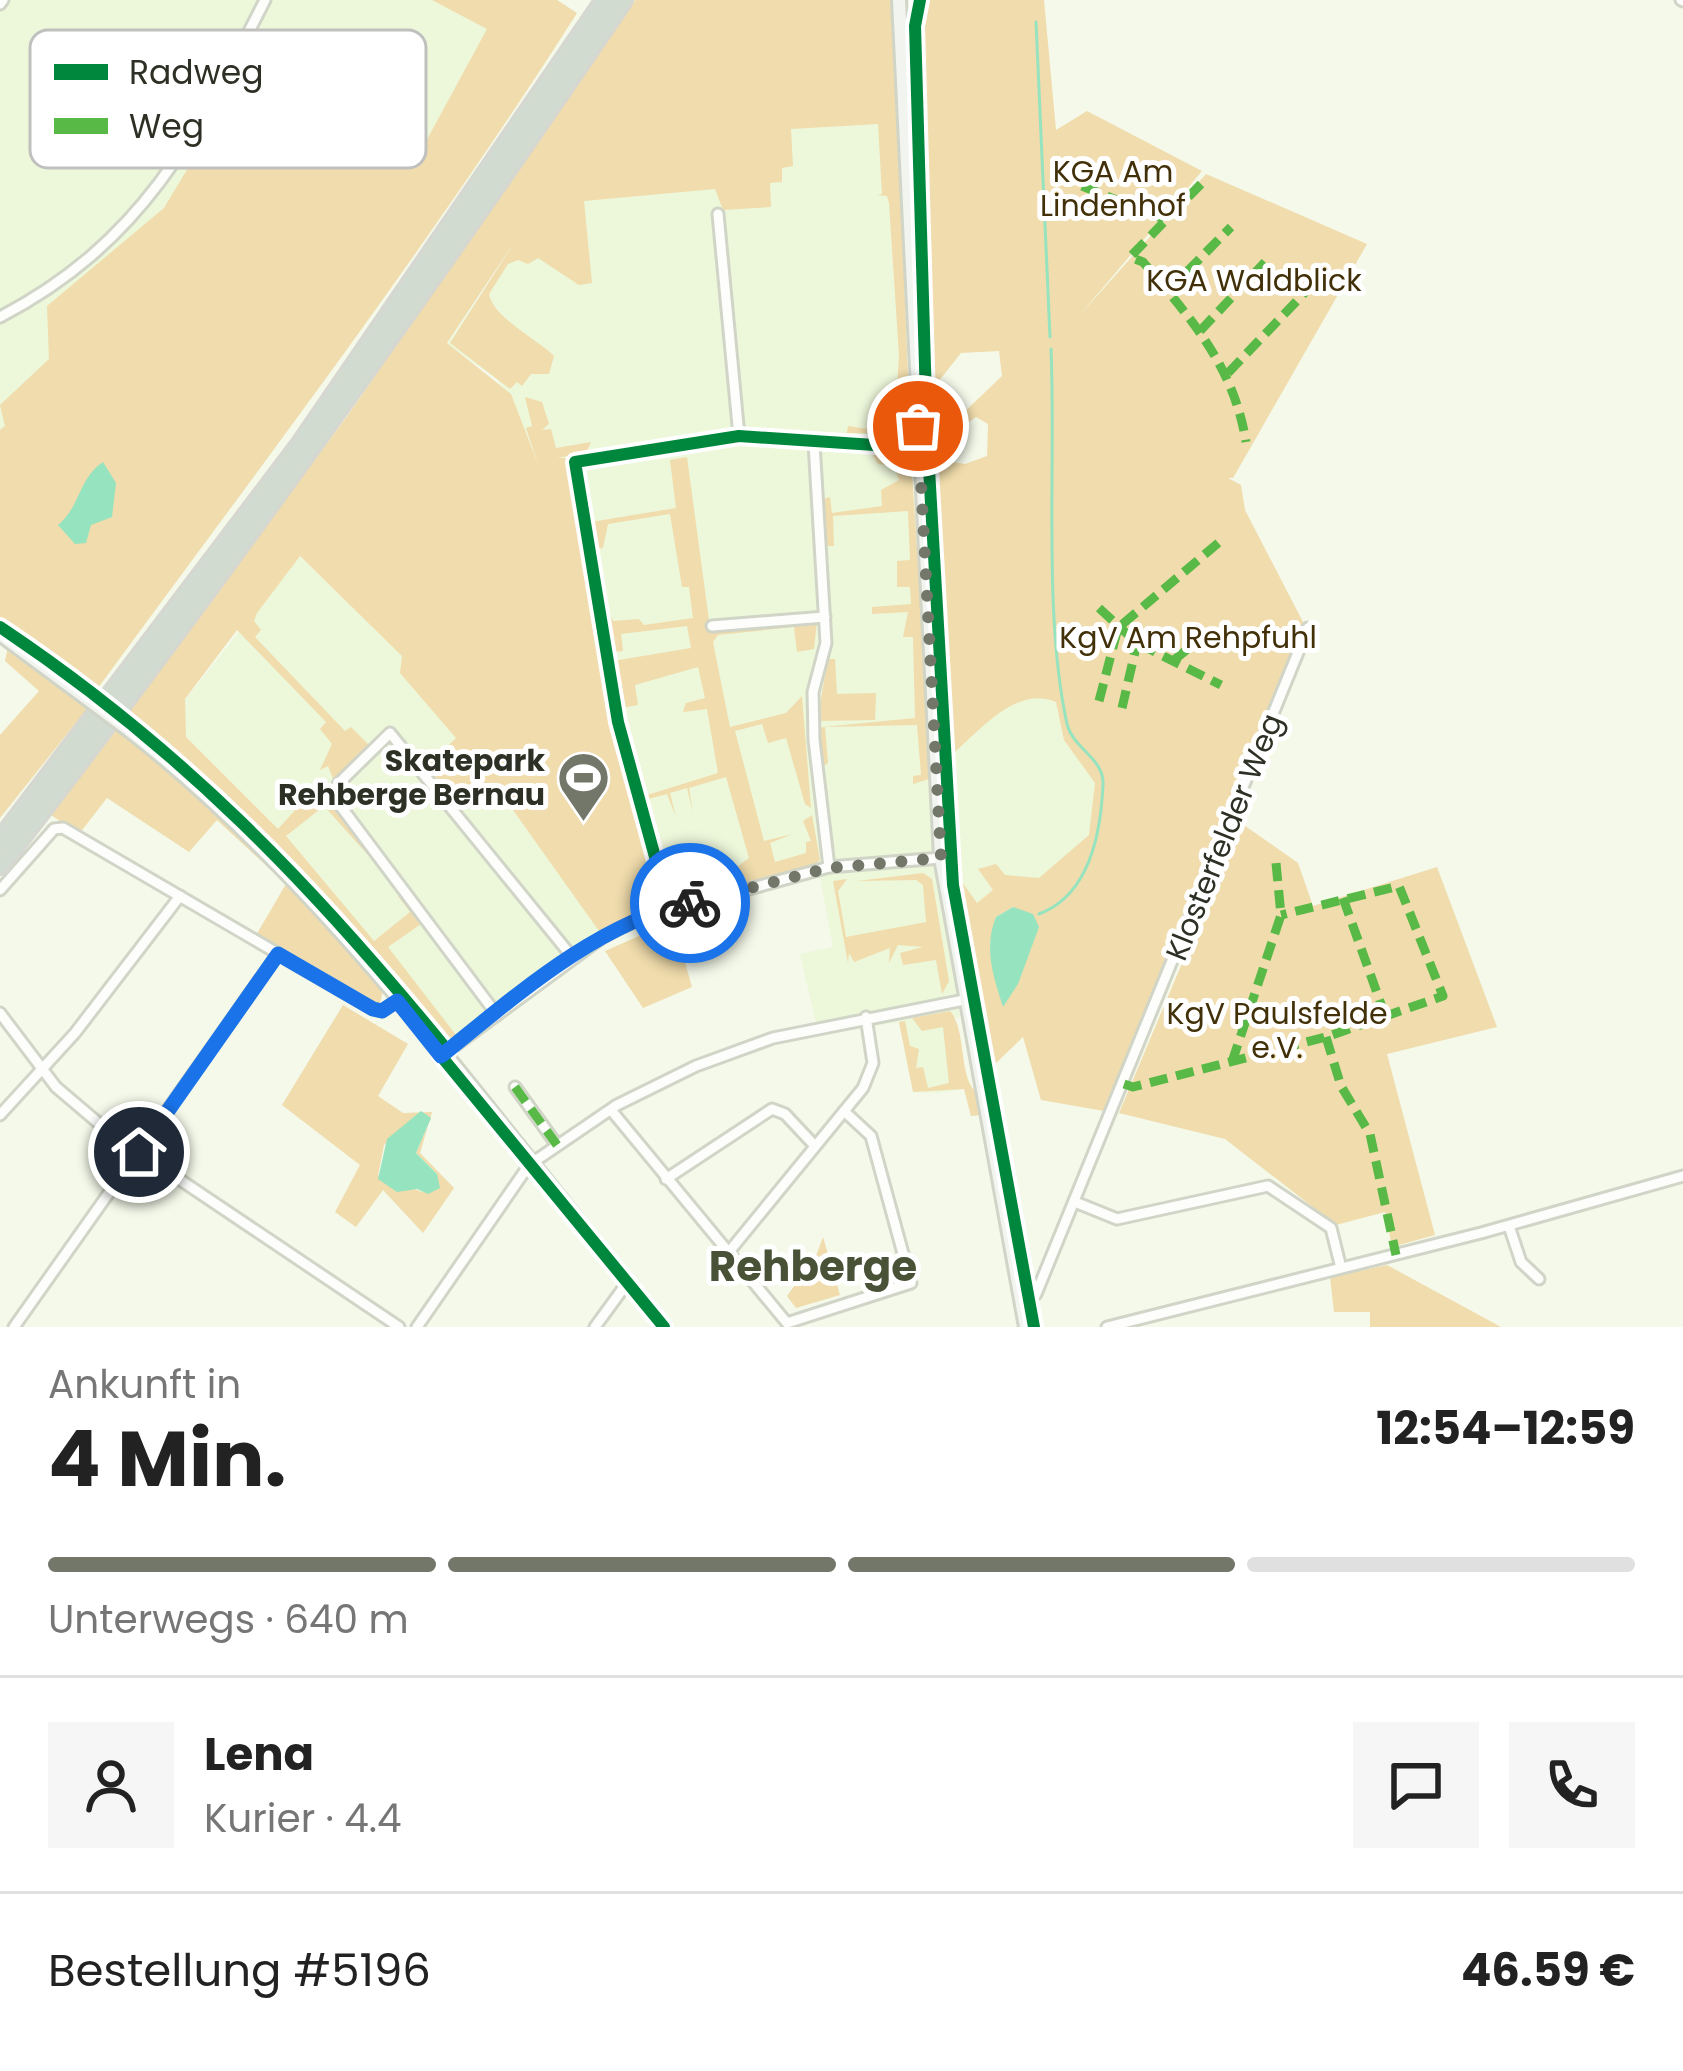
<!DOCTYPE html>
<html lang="de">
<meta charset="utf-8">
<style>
:root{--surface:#fff;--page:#f6f6f6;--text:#222;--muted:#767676;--line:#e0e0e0;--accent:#73776a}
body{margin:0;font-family:Poppins,sans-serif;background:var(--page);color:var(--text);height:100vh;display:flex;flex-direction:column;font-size:45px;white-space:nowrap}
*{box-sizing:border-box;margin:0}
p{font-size:39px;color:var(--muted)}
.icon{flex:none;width:66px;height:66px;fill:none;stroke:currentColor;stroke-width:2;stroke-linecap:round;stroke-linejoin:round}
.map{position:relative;height:1327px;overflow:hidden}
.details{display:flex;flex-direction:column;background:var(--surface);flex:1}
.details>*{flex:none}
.pin{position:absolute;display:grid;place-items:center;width:102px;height:102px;color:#fff;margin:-51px;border:6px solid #fff;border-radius:50%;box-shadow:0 3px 12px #0007}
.courier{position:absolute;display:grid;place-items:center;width:120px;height:120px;margin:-60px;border:9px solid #1a73e8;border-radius:50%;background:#fff;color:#222;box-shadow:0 3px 15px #0007}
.overview em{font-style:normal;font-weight:700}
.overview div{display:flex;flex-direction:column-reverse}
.overview{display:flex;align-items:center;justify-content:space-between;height:204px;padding:0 48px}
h1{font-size:78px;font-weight:700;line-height:90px}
.bar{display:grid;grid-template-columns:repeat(4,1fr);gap:18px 12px;align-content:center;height:144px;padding:0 48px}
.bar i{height:15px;border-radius:9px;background:var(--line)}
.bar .on{background:var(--accent)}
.bar p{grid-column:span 4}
.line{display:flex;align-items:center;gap:30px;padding:0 48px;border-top:3px solid var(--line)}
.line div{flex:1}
.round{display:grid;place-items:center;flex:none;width:126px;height:126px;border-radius:0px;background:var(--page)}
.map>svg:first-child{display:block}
</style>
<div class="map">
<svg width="1683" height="1327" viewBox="0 0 1683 1327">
<rect width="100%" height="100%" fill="#f4f9ea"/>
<g fill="#edf7da">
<polygon points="0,0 490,0 514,14 257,471 19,417 0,430"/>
<polygon points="887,108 917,650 933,774 937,873 960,1017 951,1019 963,1089 939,1093 913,1092 899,1022 850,1030 846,1017 816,1023 800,954 833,947 818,866 654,907 657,889 612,712 565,458 538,465 516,407 497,379 447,344 559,180 779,112"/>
<polygon points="299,556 403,656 603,932 447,1047 282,855 161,745 185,700"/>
<polygon points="1058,621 1098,764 1091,855 963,922 946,728"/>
</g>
<g fill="#f0dcac" fill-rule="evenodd">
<path d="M 432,0 L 557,0 L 577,13 C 428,248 259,468 95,692 L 0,622 L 0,430 L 5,426 L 0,405 L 49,359 L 47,306 L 164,208 L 252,61 L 417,158 L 487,29 Z"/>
<path d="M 635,0 L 893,0 L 910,425 L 901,434 L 847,433 L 848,426 L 881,431 L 895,421 L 899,355 L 889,203 L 887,196 L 877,195 L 882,194 L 878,124 L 791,129 L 793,166 L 782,168 L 782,182 L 770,183 L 771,207 L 723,210 L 715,189 L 584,201 L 592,283 L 579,285 L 538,258 L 528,264 L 518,260 L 508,264 L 489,294 C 493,318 540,341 554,356 L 549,374 L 531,374 L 522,386 L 517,382 L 510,389 L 450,343 L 517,238 L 447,343 L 511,394 L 538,464 L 526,428 L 532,426 L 525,397 L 542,402 L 549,424 L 542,430 L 551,429 L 556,448 L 591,442 L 586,453 L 557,458 L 566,458 L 612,712 L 657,889 L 657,904 L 599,931 L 493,782 L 460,807 L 427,766 L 456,738 L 400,673 L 402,656 L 300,556 L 257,613 L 254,621 L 261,630 L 255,637 L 345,731 L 351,727 L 370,746 L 334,781 L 328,766 L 320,770 L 332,744 L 320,729 L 326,722 L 237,630 L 185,699 L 186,737 L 278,829 L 316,787 L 394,884 L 324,806 L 286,836 L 374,941 L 410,912 L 398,896 L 403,893 L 424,922 L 388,947 L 456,1035 L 444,1041 L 254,827 L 126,716 L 350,412 Z"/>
<path d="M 922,0 L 1044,0 L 1056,130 L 1087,111 L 1202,171 L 1078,317 L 1206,174 L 1367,244 L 1233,478 L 1228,478 L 1241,485 L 1245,510 L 1303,622 L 1104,1111 L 1041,1100 L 1023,1037 L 990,1069 L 955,885 L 962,882 L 977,903 L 993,890 L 978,869 L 996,864 L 1005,875 L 1039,878 L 1089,835 L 1095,783 L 1064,740 L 1056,702 C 1015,684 977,734 947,759 L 934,459 L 965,464 L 987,456 L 988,424 L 976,417 L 962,427 L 957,419 L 1002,376 L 999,351 L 961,353 L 930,392 L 919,57 ZM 1013,907 L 1039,927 L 1003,1007 L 990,943 L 996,917 Z"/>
<polygon points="869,449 904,455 912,472 932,778 913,784 913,776 921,775 917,725 825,727 828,763 820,768 818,729 823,727 915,718 913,637 903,637 908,612 872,614 872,607 911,604 910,587 897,587 897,561 910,560 908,511 833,516 834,546 826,546 823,499 830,497 832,513 882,506 881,490 899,480 894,466 878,464"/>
<polygon points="687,457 710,628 817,621 814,649 797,652 794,627 718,635 713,642 730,727 786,713 802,696 811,808 805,804 786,738 768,743 762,724 735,731 764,841 793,834 770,843 775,862 806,853 806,842 811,841 803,821 812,815 820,860 810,868 741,884 737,867 749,858 726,777 689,788 693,812 687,788 670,793 676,817 667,794 648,799 652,826 644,796 718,773 707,709 683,712 686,703 705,698 698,667 635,685 638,705 622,708 613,661 691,648 687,626 621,634 623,651 613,652 604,602 613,621 639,619 644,625 693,618 689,587 682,587 670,514 608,524 603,548 596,549 591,522 676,508 670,460"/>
<polygon points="8,646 87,709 0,818 0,735 39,691 5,661"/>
<polygon points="828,659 835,659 837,694 876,693 875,720 817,721"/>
<path d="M 117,729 C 219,807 300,893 383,991 L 379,1007 L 255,937 L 286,884 L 217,820 L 189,852 L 107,798 L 79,834 L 51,815 Z"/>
<polygon points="1241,823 1298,863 1313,906 1437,867 1497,1027 1387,1054 1435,1235 1392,1247 1385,1212 1336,1225 1225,1139 1119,1113"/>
<polygon points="923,873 932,879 949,981 942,994 936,960 903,965 900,953 923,947 898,945 889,963 890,948 854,962 849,953 848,963 833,881 847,879 838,891 846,937 926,922 923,885 916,880 857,881"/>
<polygon points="673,921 692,987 643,1008 605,951"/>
<path d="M 343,1005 L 408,1044 L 378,1096 L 403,1113 L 432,1112 L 420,1153 L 454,1188 L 423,1233 L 383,1190 L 356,1227 L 335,1212 L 360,1165 L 282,1105 ZM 415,1116 L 431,1118 L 416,1153 L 437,1174 L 422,1192 L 378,1175 L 384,1145 Z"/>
<path d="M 950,1011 C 968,1033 957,1077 978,1094 L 980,1115 L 971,1116 L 964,1089 L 913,1092 L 899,1022 L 905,1021 L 910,1046 L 919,1049 L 916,1068 L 923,1067 L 928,1088 L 949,1083 L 943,1027 L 922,1031 L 912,1018 Z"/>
<polygon points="823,1237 840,1295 796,1308 787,1296 816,1256"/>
<polygon points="1387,1265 1501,1327 1370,1327 1370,1312 1334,1312 1330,1277"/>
</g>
<g fill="#96e3bf">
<path d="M 103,462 L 116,483 L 112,517 L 91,525 L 86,543 L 75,544 L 58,525 C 81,506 78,479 103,462 Z"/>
<path d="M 1013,907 L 1033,914 L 1039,927 L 1018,984 L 1003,1007 C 994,978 983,949 996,917 Z"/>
<polygon points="421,1111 431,1118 416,1153 437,1174 440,1188 428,1194 417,1189 397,1192 378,1179 387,1139"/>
</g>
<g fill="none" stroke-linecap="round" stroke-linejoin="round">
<g stroke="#96e3bf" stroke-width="3">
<polyline points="1036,22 1050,337"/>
<path d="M 1039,914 C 1090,895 1101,833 1103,784 C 1104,758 1073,749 1067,724 C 1043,615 1056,464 1051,349"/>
</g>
<defs>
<g id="street">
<polyline points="1681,0 1683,1"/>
<polyline points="0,4 3,0"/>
<polyline points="718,214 739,436"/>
<path d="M 0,317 C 142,243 196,136 265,0"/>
<polyline points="814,443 826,643 813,692 814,740 829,867"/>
<polyline points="712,626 825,617"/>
<polyline points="0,890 54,829 63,828 373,1009 382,1011 397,1001"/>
<polyline points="669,908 618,722 575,462 739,436 919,448"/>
<polyline points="0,1013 56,1087 109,1132 399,1327"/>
<polyline points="497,1015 339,804 338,784 390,733 573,958"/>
<polyline points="441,1056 603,937 636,920 829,867 941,858"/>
<polyline points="515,1087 557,1145"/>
<polyline points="611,1110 787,1323 911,1283 871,1136 844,1111"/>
<polyline points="0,1115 75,1033 180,896"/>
<polyline points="666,1179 772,1109 785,1114 815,1146"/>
<polyline points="1075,1202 1117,1219 1268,1186 1331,1228 1341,1268"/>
<polyline points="1509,1226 1521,1262 1539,1279"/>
<polyline points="728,1253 863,1088 873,1063 866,1017"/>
<polyline points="1023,1305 1036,1294 1308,628"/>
<polyline points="14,1327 278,954"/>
<polyline points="417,1327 529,1165 617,1105 696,1066 773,1038 964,1000"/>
<polyline points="595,1327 627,1283"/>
<polyline points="1107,1327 1481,1233 1683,1176"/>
</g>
<g id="secondary">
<polyline points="899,0 941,858 1026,1327"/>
<polyline points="0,634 85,697"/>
<path d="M 129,730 C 337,892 495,1124 664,1327"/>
</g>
<g id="highway">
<polyline points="0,841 300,445 605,0"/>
<path d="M 0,865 C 217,583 423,295 623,0"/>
</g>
</defs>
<use href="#street" stroke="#d0d5c7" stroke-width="15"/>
<use href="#secondary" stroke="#d0d5c7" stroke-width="18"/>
<use href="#highway" stroke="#d5d7d0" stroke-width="22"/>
<use href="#street" stroke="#fdfefc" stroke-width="9"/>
<use href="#secondary" stroke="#f1f4ef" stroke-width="12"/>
<use href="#highway" stroke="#d2dbd0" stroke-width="16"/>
<defs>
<polyline id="secondary-bridge" points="85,697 129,730"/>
</defs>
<use href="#secondary-bridge" stroke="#d0d5c7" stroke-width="18" stroke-linecap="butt"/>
<use href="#secondary-bridge" stroke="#f1f4ef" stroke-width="12"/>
<g stroke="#58b947" stroke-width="9" stroke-dasharray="18 9" stroke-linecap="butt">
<polyline points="1057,176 1164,219"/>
<path d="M 1201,184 L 1130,257 L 1143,262 C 1191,318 1234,367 1246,442"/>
<polyline points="1168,291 1231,227"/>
<polyline points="1200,331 1265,262"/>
<polyline points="1228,373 1314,283"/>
<polyline points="1099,608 1137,643 1221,685"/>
<polyline points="1173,661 1207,633"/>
<polyline points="1099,701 1118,628 1224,538"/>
<polyline points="1122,708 1137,643"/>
<polyline points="1343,898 1386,1018"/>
<polyline points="1326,1037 1341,1086 1370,1134 1396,1255"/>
<polyline points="1232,1062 1281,915 1276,863"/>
<polyline points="1124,1084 1133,1087 1326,1037 1443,996 1399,886 1281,915"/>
<polyline points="515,1087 557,1145"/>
</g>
<defs>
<g id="cycleway">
<polyline points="920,0 915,26 927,434 953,885 1034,1327"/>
<path d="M 0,627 C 180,747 312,884 448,1051 L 441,1056 L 664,1327"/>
<polyline points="669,908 618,722 575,462 739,436 919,448"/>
</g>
</defs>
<use href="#cycleway" stroke="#fff" stroke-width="20"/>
<use href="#cycleway" stroke="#00873e" stroke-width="12"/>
</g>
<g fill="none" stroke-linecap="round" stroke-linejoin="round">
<polyline stroke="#73776a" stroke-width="12" stroke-dasharray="0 21.6" points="690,903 829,868 941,858 918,426"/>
<path stroke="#1a73e8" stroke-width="15" d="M 139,1152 L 278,954 L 373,1009 L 382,1011 L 397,1001 L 441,1056 C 513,998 598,922 690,903"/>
</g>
<defs>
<symbol id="stadium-pin" viewBox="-11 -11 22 30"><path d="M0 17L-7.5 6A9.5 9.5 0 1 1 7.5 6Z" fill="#73776a" stroke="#fff"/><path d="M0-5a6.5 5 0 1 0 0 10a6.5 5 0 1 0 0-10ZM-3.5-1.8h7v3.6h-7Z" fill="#fff"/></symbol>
</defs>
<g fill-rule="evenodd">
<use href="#stadium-pin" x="554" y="748" width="59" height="81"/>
</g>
<g text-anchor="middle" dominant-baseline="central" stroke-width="10" stroke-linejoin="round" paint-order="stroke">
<g font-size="30" fill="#423008" stroke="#fff">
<text x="1113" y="171">KGA Am<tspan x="1113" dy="34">Lindenhof</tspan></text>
<text x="1254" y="280">KGA Waldblick</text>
<text x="1188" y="637">KgV Am Rehpfuhl</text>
<text x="1277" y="1013">KgV Paulsfelde<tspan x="1277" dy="34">e.V.</tspan></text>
</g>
<g font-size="30" font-weight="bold" fill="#2d3125" stroke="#fff" text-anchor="end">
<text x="545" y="760">Skatepark<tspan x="545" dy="34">Rehberge Bernau</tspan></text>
</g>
<g font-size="30" fill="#2d3125" stroke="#fff">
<text transform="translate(1224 837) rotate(-68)">Klosterfelder Weg</text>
</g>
<g font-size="42" font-weight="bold" fill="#495236" stroke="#fff">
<text x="813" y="1266">Rehberge</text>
</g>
</g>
<rect x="30" y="30" width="396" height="138" rx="18" fill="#fff" stroke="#c0c1be" stroke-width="3"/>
<rect x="54" y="64" width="54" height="16" fill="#00873e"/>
<rect x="54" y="118" width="54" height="16" fill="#58b947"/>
<g font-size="33" fill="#2d3125">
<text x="129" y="84">Radweg</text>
<text x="129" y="138">Weg</text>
</g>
</svg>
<div class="pin" style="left:918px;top:426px;background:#ea580c"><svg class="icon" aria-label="bag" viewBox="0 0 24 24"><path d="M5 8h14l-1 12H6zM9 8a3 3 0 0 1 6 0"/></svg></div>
<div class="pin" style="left:139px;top:1152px;background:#1f2937"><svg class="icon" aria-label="home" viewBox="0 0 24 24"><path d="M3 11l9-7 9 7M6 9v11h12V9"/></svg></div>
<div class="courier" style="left:690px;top:903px"><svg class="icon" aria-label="bike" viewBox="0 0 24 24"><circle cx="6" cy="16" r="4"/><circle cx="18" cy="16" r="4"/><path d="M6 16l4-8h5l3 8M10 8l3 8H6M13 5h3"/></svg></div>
</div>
<section class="details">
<div class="overview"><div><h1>4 Min.</h1><p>Ankunft in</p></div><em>12:54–12:59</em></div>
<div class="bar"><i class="on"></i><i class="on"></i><i class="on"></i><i></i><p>Unterwegs · 640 m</p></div>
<div class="line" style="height:216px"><a class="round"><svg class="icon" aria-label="person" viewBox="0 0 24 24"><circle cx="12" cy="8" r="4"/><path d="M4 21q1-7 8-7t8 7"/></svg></a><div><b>Lena</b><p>Kurier · 4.4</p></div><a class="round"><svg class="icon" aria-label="chat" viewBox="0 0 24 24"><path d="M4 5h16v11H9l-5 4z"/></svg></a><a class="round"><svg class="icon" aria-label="phone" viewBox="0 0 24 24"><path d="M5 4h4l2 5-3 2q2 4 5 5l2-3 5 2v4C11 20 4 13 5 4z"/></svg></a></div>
<div class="line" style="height:156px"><div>Bestellung #5196</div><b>46.59 €</b></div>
</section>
